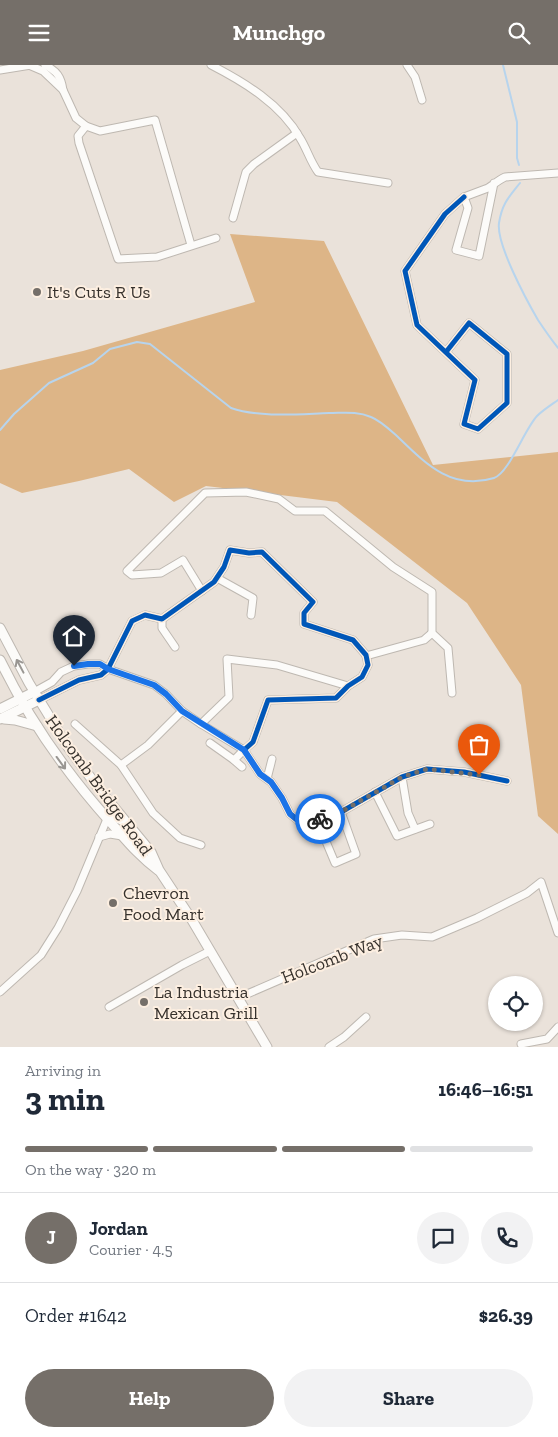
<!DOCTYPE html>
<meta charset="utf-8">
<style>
:root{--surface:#fff;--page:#f2f2f3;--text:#1f2937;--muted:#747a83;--line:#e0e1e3;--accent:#756f69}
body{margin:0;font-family:"Zilla Slab",serif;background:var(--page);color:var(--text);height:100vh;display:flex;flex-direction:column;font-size:19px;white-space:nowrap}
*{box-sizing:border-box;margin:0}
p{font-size:16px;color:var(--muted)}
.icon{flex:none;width:28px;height:28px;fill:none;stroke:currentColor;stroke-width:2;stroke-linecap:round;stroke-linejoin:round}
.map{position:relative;height:982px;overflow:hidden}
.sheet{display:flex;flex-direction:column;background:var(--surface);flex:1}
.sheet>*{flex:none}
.controls{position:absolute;left:488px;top:911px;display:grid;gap:10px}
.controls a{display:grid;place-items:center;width:55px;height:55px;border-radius:50%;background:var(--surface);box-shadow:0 1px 4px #0004;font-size:25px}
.pin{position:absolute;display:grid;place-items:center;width:42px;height:42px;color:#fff;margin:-51px -21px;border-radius:50% 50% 50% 0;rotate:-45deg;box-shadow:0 0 5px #0007}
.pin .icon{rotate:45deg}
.courier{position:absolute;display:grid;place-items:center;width:50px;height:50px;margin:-25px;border:4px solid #1a73e8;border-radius:50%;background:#fff;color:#222;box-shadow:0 1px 6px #0007}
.overview em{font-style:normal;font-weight:800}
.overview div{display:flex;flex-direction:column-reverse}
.overview{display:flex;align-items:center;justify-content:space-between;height:85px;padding:0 25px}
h1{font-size:32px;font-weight:800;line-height:38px}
.bar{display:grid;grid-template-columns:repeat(4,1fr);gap:8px 5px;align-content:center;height:60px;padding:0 25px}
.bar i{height:6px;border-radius:4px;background:var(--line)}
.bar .selected{background:var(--accent)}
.bar p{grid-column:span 4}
.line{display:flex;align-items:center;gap:12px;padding:0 25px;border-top:1px solid var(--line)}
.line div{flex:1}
.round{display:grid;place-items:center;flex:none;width:52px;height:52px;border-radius:26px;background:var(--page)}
.button{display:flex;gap:10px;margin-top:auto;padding:10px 25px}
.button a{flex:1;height:58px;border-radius:30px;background:var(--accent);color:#fff;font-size:20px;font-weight:800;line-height:58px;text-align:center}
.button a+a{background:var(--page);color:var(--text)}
header{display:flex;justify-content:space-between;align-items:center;height:65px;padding:0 25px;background:var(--accent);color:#fff;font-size:22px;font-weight:800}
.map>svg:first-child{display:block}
</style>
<header><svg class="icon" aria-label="menu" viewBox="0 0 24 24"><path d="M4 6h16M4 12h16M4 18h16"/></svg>Munchgo<svg class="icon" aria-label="search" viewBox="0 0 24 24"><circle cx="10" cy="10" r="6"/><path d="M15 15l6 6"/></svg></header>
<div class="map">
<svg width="558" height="982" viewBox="0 0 558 982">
<rect width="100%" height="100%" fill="#eae2da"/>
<polygon fill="#ddb587" points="230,169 324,176 433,400 558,387 558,769 538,751 521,620 467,538 337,437 206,421 174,437 129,404 79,416 22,428 0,418 0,305 83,286 255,237"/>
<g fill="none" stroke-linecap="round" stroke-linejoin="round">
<g stroke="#b7d4ed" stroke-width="2">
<polyline points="503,0 517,57 517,93 519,100"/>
<path d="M 520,118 C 508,133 502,139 499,158 C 496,179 527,236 538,255 C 544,264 551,274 558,283"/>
<path d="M 0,365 L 14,349 L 49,318 L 93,298 L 110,284 L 137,277 L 150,279 L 231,343 C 260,353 299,349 329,348 C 344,348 357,346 371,352 C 381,356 390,365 398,372 C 426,399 452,426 494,413 C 509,408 524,365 537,351 C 543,345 551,340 558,335"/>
</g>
<defs>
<g id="minor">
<polyline points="29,0 43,6 63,25 76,53 86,61 100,66 155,55 191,180"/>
<path d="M 45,0 C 57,6 61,12 63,25"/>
<path d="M 211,0 C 244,17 281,39 300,73 C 307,84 310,96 318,107 L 388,118"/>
<polyline points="407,0 415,12 422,35"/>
<polyline points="0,5 31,0"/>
<polyline points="86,61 78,71 79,78 118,194 157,192 216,173"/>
<path d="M 494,118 L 479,191 L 456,185 L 468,143 L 464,132 C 472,129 480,126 488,123 C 494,119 499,115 505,112 L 558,108"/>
<polyline points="233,153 246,107 254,99 297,68"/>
<polyline points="446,287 469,258 507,289 507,338 478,364 464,359 475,315 417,260 405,206 445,149 464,132"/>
<polyline points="217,513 253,533 251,550"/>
<polyline points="202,526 183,495 161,508 132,510 127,506 205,428 246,427 279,434 295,446 325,446 393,502 432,527 432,568 448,583 452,628"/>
<polyline points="162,554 162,563 175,582"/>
<polyline points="366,591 424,575 432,568"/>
<polyline points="34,627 52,617 61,607 74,601 88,599 100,599 108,604 154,620 166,629 182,646 201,659"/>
<polyline points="39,635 79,615 101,610 108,604 132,556 145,550 162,554 214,517 224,502 230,485 249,488 262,487 313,537 304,548 304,559 353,575 366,590 368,600 362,612 348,621 336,633 268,635 253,677 244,685 260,709 271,717 282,733 290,749 300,757 317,755 341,747 402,712 427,704 464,707 507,716"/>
<polyline points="75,659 121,700 148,680 182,646"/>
<polyline points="210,678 234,695"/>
<polyline points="121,700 153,748 180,773 201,780"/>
<polyline points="242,702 234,695 244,685 201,659 229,632 227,594 277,600 348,621"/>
<polyline points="402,712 408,748 415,764"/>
<polyline points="267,714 272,694"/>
<polyline points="375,727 397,771 430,759"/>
<polyline points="317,755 335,798 356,789 341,747"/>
<polyline points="99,772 110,769 122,771"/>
<polyline points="0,927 41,890 58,863 77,826 107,754 115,753 126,758"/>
<polyline points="238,933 374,874 402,870 432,872 477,853 527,828 541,817 558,868"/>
<polyline points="109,942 182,900 210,886"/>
<polyline points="521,979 547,974 558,962"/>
<polyline points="329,982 344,972 366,952"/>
</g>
<g id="major">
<polyline points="0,563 29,618 68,682 99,724 151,787 159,805 192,855 267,982"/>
<path d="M 0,595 C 29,655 67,709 112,759 C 127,776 140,792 158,805"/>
<polyline points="0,644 34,627"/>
<polyline points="0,654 39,635"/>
<polyline points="4,654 15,655 37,661"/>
</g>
</defs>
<use href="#minor" stroke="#beb8b1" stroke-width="9"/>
<use href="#major" stroke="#beb8b1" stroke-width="11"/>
<use href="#minor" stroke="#fcfbf9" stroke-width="7"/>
<use href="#major" stroke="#fcfbf9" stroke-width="9"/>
<defs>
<g id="cycleway">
<polyline points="446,287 469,258 507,289 507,338 478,364 464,359 475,315 417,260 405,206 445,149 464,132"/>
<polyline points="39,635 79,615 101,610 108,604 132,556 145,550 162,554 214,517 224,502 230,485 249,488 262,487 313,537 304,548 304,559 353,575 366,590 368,600 362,612 348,621 336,633 268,635 253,677 244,685 260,709 271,717 282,733 290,749 300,757 317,755 341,747 402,712 427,704 464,707 507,716"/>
</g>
</defs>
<use href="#cycleway" stroke="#fdefe1" stroke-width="8"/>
<use href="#cycleway" stroke="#0057b8" stroke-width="5"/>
</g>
<defs><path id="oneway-shaft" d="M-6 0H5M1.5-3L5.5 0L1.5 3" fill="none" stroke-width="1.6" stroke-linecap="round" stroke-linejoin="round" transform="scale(1.25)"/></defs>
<g stroke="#999692">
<use href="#oneway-shaft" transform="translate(20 601) rotate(-118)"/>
<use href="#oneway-shaft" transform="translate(61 698) rotate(54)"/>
</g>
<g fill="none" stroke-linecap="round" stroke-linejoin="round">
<polyline stroke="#756f69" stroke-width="5" stroke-dasharray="0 9" points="320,754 341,747 402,712 427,704 479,710"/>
<polyline stroke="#1a73e8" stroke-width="6" points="74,601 88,599 100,599 108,604 154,620 166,629 182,646 244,685 260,709 271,717 282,733 290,749 300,757 320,754"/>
</g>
<g fill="#756f69" stroke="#fdefe1" stroke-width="2">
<circle cx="37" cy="227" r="5"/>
<circle cx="113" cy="838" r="5"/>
<circle cx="144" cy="937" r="5"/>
</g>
<g text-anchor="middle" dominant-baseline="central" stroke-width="4" stroke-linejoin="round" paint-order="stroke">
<g font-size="18" fill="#36312c" stroke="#fdefe1" text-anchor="start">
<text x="47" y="227">It's Cuts R Us</text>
<text x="123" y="828">Chevron<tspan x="123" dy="21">Food Mart</tspan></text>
<text x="154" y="927">La Industria<tspan x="154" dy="21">Mexican Grill</tspan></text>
</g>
<g font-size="18" fill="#36312c" stroke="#fdefe1">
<text transform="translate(99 720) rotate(54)">Holcomb Bridge Road</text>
<text transform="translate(332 894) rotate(-21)">Holcomb Way</text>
</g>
</g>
</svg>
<div class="controls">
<a><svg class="icon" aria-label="locate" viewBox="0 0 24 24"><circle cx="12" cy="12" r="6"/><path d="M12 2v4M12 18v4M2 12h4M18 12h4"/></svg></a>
</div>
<div class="pin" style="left:479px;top:710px;background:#ea580c"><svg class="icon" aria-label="bag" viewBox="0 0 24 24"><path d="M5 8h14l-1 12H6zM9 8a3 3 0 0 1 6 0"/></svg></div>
<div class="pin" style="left:74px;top:601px;background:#1f2937"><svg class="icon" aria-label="home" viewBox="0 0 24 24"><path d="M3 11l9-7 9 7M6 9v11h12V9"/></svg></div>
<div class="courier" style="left:320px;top:754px"><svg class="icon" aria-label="bike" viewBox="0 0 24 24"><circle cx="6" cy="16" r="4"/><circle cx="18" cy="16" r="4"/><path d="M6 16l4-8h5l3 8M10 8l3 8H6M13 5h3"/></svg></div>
</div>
<section class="sheet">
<div class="overview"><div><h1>3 min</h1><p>Arriving in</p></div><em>16:46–16:51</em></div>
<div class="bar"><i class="selected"></i><i class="selected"></i><i class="selected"></i><i></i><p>On the way · 320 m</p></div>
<div class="line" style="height:90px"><b class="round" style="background:var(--accent);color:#fff">J</b><div><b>Jordan</b><p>Courier · 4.5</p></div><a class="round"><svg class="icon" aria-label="chat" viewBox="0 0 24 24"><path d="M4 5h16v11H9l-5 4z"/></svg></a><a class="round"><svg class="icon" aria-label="phone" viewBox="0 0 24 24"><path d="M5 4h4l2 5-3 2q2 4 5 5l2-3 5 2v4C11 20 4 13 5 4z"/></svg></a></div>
<div class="line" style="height:65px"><div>Order #1642</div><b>$26.39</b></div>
<div class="button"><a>Help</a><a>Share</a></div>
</section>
